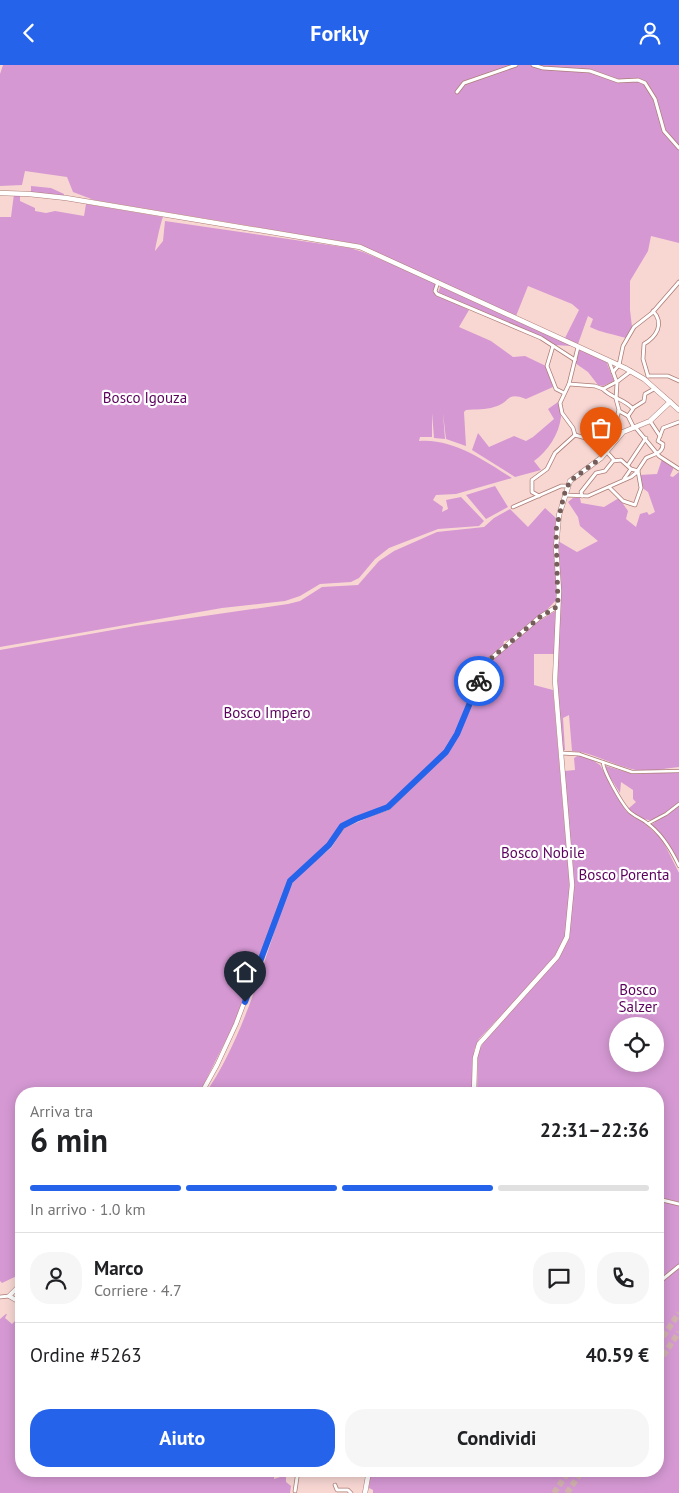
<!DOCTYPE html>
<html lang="it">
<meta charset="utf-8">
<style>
:root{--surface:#fff;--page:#f6f6f6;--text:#202124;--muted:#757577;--line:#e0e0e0;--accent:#2563eb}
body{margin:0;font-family:"PT Sans",sans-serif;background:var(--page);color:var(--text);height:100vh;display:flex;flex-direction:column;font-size:19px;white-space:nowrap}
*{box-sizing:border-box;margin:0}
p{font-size:16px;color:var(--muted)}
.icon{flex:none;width:28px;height:28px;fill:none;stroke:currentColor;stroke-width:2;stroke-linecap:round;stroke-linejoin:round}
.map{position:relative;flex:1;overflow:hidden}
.details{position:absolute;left:15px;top:1022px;width:649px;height:390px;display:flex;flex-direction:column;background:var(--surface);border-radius:20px;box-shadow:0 2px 12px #0003}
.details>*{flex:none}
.buttons{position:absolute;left:609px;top:952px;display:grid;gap:10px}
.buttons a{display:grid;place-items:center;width:55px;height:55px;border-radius:50%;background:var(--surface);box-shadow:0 2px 12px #0003;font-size:25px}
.pin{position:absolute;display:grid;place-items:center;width:42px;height:42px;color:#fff;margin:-51px -21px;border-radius:50% 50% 50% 0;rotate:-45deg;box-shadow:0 0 5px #0007}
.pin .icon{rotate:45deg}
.courier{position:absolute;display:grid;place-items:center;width:50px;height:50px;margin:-25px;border:4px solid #2563eb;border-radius:50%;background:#fff;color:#222;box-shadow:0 1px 6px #0007}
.head em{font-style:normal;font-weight:800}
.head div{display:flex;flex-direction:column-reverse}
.head{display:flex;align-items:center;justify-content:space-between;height:85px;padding:0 15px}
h1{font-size:32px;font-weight:800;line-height:38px}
.bar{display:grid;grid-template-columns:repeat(4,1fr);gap:8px 5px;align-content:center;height:60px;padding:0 15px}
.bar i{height:6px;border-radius:4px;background:var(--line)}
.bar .active{background:var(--accent)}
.bar p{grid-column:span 4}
.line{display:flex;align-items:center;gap:12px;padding:0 15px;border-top:1px solid var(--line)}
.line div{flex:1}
.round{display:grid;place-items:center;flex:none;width:52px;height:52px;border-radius:20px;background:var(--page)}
.primary-button{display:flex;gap:10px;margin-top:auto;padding:10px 15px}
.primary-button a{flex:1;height:58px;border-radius:20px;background:var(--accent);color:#fff;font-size:20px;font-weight:800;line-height:58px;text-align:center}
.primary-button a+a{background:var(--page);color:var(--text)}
header{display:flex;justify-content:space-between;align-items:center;height:65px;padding:0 15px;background:var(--accent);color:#fff;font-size:22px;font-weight:800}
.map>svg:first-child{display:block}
</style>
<header><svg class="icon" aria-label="back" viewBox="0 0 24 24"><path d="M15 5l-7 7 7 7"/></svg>Forkly<svg class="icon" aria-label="person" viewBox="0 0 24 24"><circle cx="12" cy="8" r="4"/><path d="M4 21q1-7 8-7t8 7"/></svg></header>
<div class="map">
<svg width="679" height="1428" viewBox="0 0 679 1428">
<rect width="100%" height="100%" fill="#f8d7d3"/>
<g fill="#d598d3" fill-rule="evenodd">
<path d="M 3,0 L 33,0 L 26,50 L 33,0 L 679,0 L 679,178 L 651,171 L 648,186 L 630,216 L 630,245 L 632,262 L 626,273 C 613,269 602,268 590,262 L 593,254 L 588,251 L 578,279 L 565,273 L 579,245 L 572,239 L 528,221 L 516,251 L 357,179 L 94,135 L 73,127 L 67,112 L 25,106 L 22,120 L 0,121 L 0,9 Z"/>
<polygon points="31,121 51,123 64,129 64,131 31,127"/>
<path d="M 14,129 L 20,130 L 20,136 L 35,143 L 35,146 L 46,148 L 55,146 L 84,151 L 86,139 L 163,152 C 161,156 155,184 155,186 L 163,176 L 165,156 L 350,183 L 363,187 L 437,218 L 434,228 L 469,245 L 459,262 L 491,276 L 513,292 L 525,291 L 546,301 L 553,322 L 526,334 C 505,326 511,338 494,342 C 486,345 475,344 466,345 L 464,347 L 466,381 L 446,374 L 443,348 L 445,374 L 434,373 L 432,348 L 432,372 L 420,372 L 419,376 C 453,373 485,396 512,413 L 456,429 L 436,430 L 433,435 L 443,442 L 442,447 L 448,444 L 446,435 L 461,432 L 484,456 L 479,461 L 438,464 L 389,483 L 375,494 L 359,513 L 351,517 L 320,519 L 300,531 L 285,536 L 222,543 L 0,582 L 0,152 L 11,152 Z"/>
<polygon points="441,220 572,281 553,280 546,274 438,228"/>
<polygon points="579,284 606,296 614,316 603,321 598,320 588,307 575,298"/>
<path d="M 558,337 C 559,342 561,348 561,352 C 559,369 548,386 534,396 L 541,405 L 515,412 L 472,385 L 478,368 L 489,382 L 514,371 L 526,376 L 533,372 L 554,354 L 548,344 Z"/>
<path d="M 662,394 L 674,402 L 670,411 L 673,412 L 679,407 L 679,702 C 665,703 650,708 636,705 C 614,701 595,688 572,686 L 569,650 L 563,653 L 565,685 L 568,685 L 563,685 L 557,623 L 561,522 L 558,476 L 577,487 L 598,476 L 580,461 L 578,452 L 568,437 L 573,433 L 580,433 L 581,438 L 604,442 L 619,433 L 628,446 L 626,454 L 636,462 L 640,449 L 647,447 L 649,450 L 655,447 L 648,427 L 641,422 L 639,410 L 657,409 Z"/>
<polygon points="495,421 508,442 486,454 466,430"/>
<polygon points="545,443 556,453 554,473 557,534 544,548 513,575 504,576 503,581 486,596 454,673 446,685 387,741 354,752 341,760 328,779 288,816 235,957 199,1029 21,1029 21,1160 16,1165 21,1169 21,1209 2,1218 0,1216 0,585 135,561 288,539 300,536 322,522 358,520 379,496 394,486 437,467 484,462 494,453 510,444 528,462"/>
<path d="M 557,545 L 555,589 L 534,589 L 534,620 L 553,625 L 570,824 L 566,870 L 555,893 L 479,974 L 474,985 L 472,1029 L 205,1029 C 245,971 265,892 288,825 L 296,812 L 331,783 L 344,763 L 391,743 L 448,687 L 459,669 L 487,599 L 536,558 Z"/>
<path d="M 579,690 L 594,696 L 600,700 L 626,746 L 642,756 L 662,774 L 679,808 L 679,1137 L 658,1132 L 658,1029 L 477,1029 L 478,988 L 483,978 L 556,896 L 568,876 L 574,815 L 564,706 L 575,705 L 574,693 ZM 618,961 L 655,961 L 655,999 L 618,999 Z"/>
<path d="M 606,701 L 633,709 L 679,707 L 679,737 C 662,755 648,763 628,744 L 636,737 L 633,734 L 633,725 L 621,717 L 620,728 L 606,706 Z"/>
<polygon points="679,740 679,798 666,776 651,760"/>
<polygon points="658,1135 679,1139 679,1199 658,1216"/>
<polygon points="679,1203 679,1428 373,1428 373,1425 369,1423 370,1406 658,1406 658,1220"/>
<polygon points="6,1249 7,1249 5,1253 12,1259 21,1250 21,1406 274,1406 274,1414 286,1410 286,1417 291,1421 290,1428 0,1428 0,1254"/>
</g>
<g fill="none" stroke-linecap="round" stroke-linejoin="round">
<g stroke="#d0b1ae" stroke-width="6" stroke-dasharray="6 3" stroke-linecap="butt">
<polyline points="658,1279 679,1248"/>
<polyline points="658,1298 679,1267"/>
<polyline points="554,1428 569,1406"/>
<polyline points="567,1428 582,1406"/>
</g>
<defs>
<g id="pedestrian">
<polyline points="579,689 632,707 679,706"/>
<path d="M 603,697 C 603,706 621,737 628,745 C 633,751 641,753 647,758 C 661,768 672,786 679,801"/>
<polyline points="649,758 666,749 679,739"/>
</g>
<g id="minor">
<polyline points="533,0 543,3 590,6 618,16 638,15 645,18 655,34 664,66 679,83"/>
<polyline points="457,27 464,18 516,0"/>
<polyline points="438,217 435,226 437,229 541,273 575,295"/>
<polyline points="553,281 547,301 556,324 564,328"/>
<polyline points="609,296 613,307"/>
<path d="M 648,311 L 643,294 L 644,279 C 656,272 665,259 653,246"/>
<polyline points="648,311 668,311 679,316"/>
<polyline points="569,319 595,321 603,324 618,316 631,306"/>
<path d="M 603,324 C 611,333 625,334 633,344 L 628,351"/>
<polyline points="633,343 644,336 645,329 654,324"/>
<polyline points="619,346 628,351 634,363"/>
<polyline points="650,356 660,371"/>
<polyline points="615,360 622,368"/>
<polyline points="636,363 659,391 679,404"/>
<polyline points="575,370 573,363 562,348 560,338 569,319 578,282"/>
<polyline points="575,370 593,375 607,385"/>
<polyline points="586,372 595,366 615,360 619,345 616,334 617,318 613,307 619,300 623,281 634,262 652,248 679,217"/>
<polyline points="606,386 614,395"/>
<polyline points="628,400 646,373"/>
<polyline points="624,414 631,404"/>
<polyline points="609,422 623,436 635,440 641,423 638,406"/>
<path d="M 565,430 L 588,431 L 631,412 L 636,408 L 646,393 C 653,389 663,389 663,379 L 658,376 L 663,363 L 679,357"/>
<polyline points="539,431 532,427 532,415 547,404 555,388 575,370"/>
<polyline points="582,431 581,427 596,408 605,406 613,396 621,395 631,404 638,406"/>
<polyline points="513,442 561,421 567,421"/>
<polyline points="561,688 579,689"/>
<polyline points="658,1134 679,1139"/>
<polyline points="658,1218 679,1201"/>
<polyline points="0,1232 9,1231"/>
<polyline points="335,1406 336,1406"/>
<polyline points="335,1420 337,1425 348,1425 351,1428"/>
<polyline points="295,1426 298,1406"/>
</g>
<g id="tertiary">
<polyline points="201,1029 217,1000 236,959 290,816 329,780 343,761 356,754 388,743 446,687 457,669 487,597 540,552 558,541"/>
<polyline points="21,1219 9,1231 21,1238"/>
</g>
<g id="secondary">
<polyline points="0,128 29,129 66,133 360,182 625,303 644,314 679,345"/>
<polyline points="474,1029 475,993 479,979 557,892 567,872 572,820 555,616 559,526 556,482 559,450 570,416 601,393 623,367 650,356 670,337"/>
<polyline points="365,1428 369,1406"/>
</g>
</defs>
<use href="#pedestrian" stroke="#ac7c75" stroke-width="4"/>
<use href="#minor" stroke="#ac7c75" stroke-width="4.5"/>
<use href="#tertiary" stroke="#ac7c75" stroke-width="5"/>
<use href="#secondary" stroke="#ac7c75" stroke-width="5.5"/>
<use href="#pedestrian" stroke="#fff" stroke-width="2.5"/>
<use href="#minor" stroke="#fff" stroke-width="3"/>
<use href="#tertiary" stroke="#fff" stroke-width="4"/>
<use href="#secondary" stroke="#fff" stroke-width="4.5"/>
</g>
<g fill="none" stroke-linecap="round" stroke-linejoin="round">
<polyline stroke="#755d5a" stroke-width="5" stroke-dasharray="0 9" points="479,616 487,597 540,552 558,541 556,465 564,430 570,416 601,393"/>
<polyline stroke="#2563eb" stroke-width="6" points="245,937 290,816 329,780 342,761 356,754 388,742 446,687 457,669 479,616"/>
</g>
<g text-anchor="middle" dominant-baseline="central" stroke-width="4.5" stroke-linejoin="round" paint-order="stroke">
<g font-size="15" fill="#5c015d" stroke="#fff">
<text x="145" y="332">Bosco Igouza</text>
<text x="267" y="647">Bosco Impero</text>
<text x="543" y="787">Bosco Nobile</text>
<text x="624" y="809">Bosco Porenta</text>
<text x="638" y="924">Bosco<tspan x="638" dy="17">Salzer</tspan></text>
</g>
</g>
</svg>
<div class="buttons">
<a><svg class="icon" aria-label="locate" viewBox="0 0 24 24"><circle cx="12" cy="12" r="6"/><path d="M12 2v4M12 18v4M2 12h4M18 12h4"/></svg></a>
</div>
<div class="pin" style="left:601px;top:393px;background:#ea580c"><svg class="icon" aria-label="bag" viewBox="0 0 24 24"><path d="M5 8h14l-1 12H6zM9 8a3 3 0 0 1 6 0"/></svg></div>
<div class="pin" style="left:245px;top:937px;background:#1f2937"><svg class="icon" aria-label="home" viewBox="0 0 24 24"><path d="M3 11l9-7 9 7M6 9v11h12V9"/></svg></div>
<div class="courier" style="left:479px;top:616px"><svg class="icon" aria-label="bike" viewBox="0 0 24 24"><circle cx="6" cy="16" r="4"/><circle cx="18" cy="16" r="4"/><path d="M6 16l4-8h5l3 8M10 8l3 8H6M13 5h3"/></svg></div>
<section class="details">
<div class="head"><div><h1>6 min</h1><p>Arriva tra</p></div><em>22:31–22:36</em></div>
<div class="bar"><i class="active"></i><i class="active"></i><i class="active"></i><i></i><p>In arrivo · 1.0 km</p></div>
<div class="line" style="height:90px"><a class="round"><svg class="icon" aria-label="person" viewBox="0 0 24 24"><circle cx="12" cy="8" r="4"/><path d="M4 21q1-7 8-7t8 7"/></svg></a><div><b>Marco</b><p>Corriere · 4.7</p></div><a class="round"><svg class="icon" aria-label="chat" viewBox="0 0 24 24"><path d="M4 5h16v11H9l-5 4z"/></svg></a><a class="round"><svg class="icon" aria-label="phone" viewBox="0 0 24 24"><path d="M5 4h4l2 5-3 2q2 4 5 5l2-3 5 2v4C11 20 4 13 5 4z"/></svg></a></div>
<div class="line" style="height:65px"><div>Ordine #5263</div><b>40.59 €</b></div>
<div class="primary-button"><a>Aiuto</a><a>Condividi</a></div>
</section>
</div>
